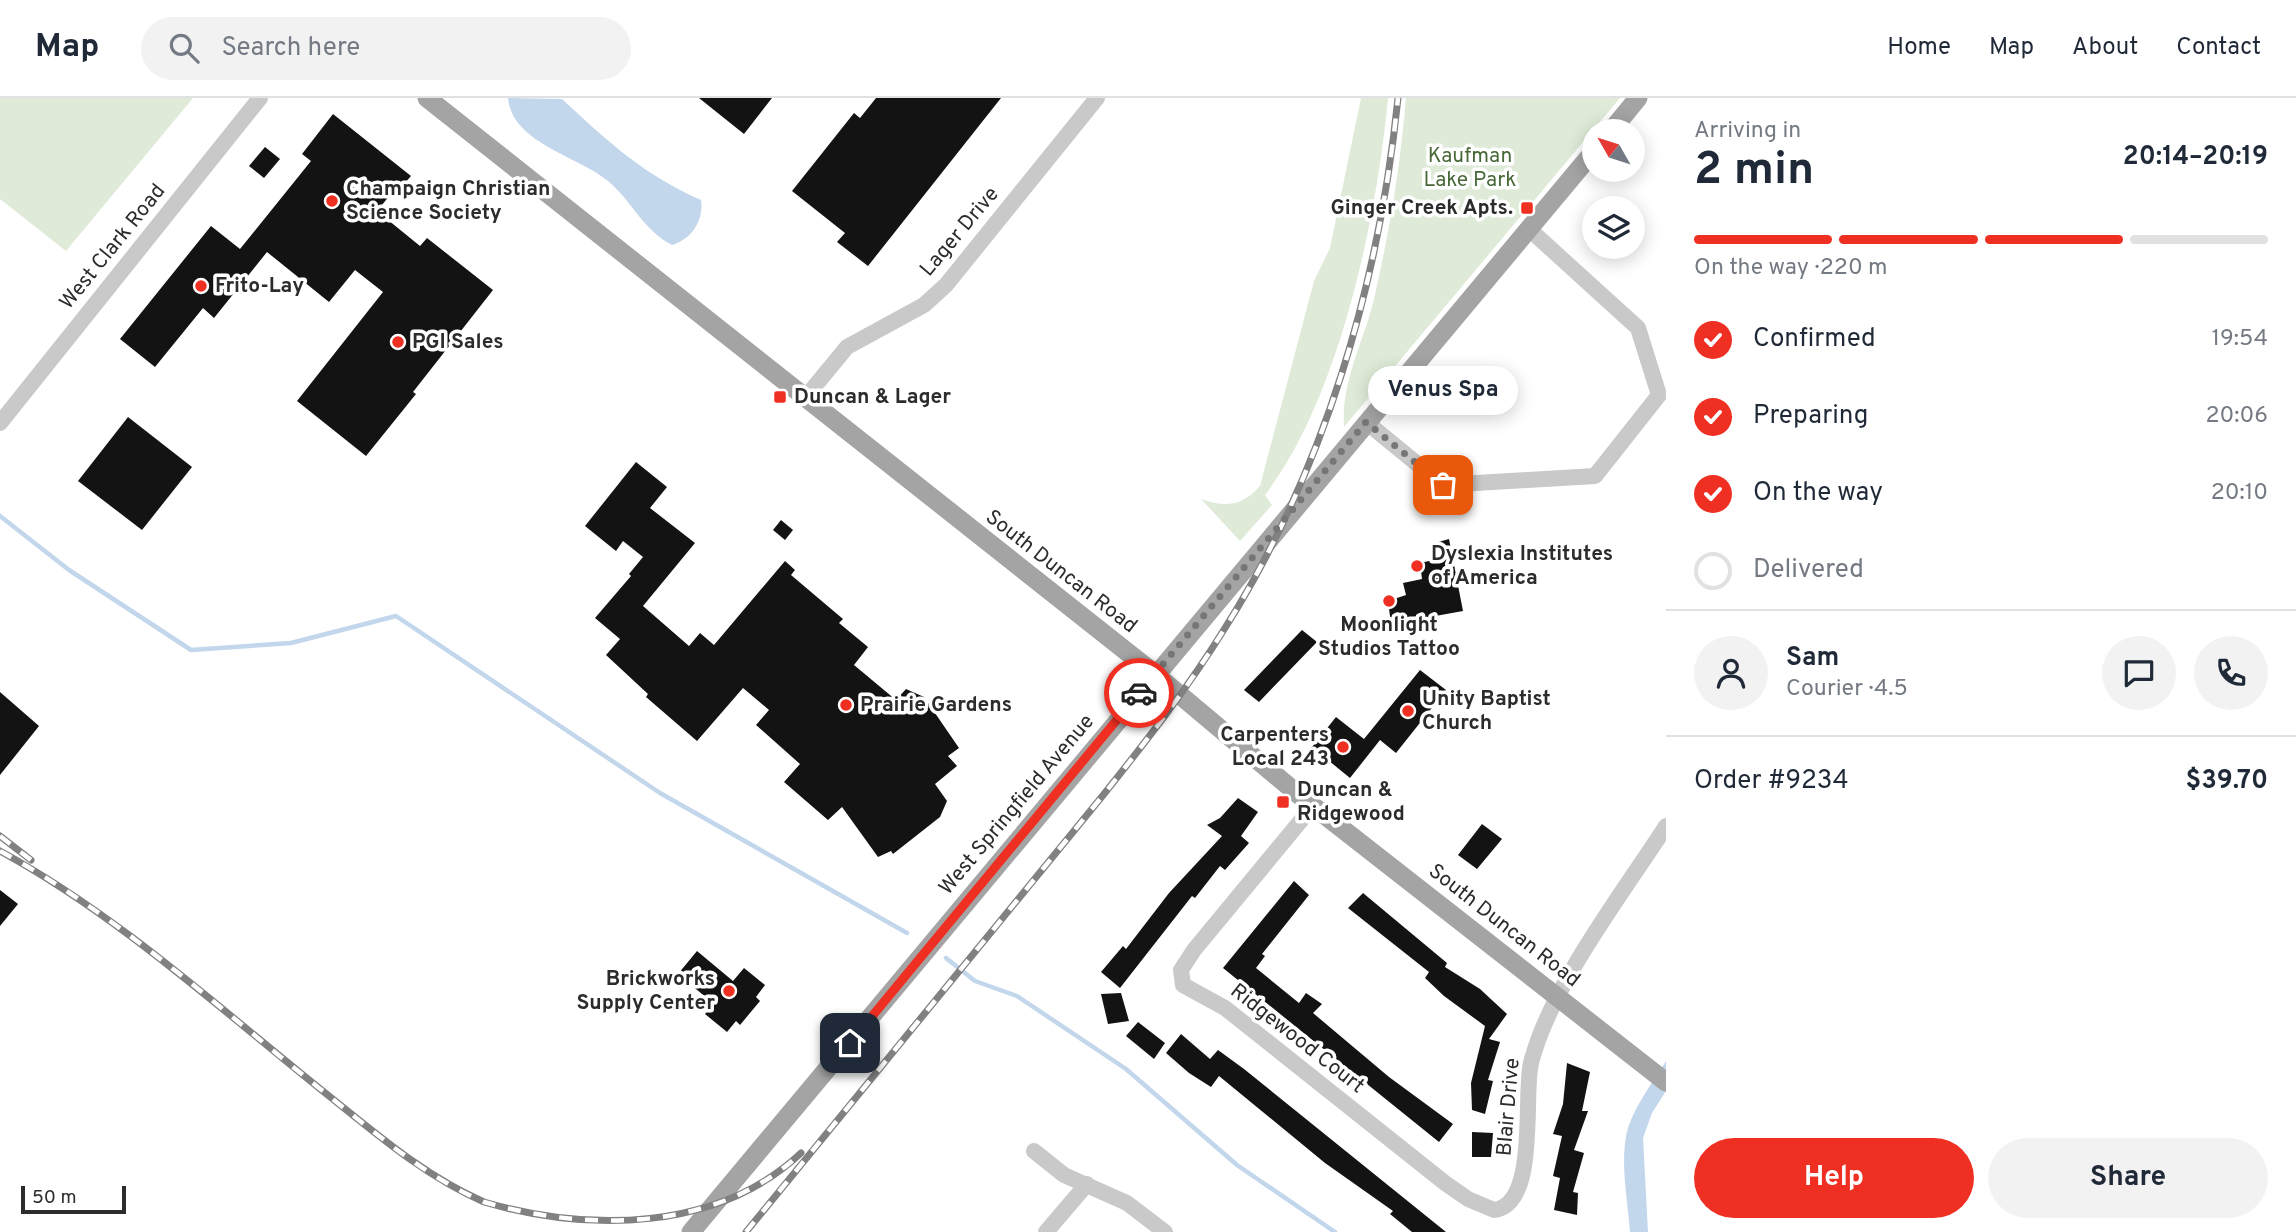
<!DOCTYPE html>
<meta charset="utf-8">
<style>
:root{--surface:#fff;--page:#f2f2f3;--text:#1f2937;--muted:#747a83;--line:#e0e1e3;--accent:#ef2f21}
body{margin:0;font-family:Overpass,sans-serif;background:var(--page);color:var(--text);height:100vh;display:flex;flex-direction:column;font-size:26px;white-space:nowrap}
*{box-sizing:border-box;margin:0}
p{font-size:23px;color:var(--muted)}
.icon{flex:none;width:38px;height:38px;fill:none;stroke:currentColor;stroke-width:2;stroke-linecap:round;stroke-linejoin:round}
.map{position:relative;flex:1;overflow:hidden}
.drawer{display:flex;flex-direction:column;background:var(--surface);width:630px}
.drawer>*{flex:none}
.needle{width:46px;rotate:309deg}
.buttons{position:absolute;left:1582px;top:21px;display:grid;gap:14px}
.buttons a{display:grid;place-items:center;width:63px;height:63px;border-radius:50%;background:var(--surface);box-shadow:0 4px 18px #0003;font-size:35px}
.scale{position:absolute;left:21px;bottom:18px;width:105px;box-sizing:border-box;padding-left:7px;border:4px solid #2c2c2c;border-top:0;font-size:19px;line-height:24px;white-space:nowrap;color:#2c2c2c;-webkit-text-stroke:5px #fff;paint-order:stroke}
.pin{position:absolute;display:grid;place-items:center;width:60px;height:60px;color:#fff;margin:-30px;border-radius:14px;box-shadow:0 4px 10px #0006}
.courier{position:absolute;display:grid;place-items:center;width:70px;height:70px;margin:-35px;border:5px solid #ef2f21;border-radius:50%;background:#fff;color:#222;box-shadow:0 2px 9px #0007}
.bubble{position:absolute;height:49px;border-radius:24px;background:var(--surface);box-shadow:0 4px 18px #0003;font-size:23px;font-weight:700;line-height:49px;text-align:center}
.head em{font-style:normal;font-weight:700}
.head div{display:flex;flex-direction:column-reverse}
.head{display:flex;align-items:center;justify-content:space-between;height:119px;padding:0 28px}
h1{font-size:46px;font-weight:700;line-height:52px}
.bar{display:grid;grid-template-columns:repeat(4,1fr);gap:10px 7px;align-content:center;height:84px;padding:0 28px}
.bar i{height:9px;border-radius:5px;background:var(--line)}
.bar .on{background:var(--accent)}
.bar p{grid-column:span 4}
.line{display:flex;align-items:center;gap:18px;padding:0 28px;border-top:2px solid var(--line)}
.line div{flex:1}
.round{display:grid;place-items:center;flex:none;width:74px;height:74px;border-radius:37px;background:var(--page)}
ol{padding:0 28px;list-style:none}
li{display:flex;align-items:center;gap:21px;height:77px}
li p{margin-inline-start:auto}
li .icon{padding:7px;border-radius:50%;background:var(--accent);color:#fff;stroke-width:4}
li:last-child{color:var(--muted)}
li i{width:38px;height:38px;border:4px solid var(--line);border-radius:50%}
.button{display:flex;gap:14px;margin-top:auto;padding:14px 28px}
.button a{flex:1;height:80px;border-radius:42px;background:var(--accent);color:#fff;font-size:28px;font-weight:700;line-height:80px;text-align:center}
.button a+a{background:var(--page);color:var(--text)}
header{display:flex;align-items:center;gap:42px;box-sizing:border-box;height:98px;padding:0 35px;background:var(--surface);border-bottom:2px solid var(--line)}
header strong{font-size:33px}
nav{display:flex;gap:38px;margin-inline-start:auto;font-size:24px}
.search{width:490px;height:63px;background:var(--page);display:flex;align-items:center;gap:18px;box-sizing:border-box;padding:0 24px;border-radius:38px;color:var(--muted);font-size:26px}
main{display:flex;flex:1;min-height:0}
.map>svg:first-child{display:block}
</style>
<header>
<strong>Map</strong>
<div class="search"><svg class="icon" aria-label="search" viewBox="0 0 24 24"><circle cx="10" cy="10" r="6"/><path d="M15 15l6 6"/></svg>Search here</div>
<nav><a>Home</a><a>Map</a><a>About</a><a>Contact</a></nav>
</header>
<main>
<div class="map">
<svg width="1666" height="1134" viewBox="0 0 1666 1134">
<rect width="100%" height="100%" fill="#fff"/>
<g fill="#dfebd8">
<polygon points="0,0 193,0 66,153 0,101"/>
<path d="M 1361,0 L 1388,0 C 1377,120 1339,301 1265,397 L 1272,407 L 1240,443 L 1201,401 C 1226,410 1242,408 1260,388 L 1314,183 L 1330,150 Z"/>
<path d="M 1406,0 L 1620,0 L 1344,329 C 1341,285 1362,247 1373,205 C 1389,137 1400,70 1406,0 Z"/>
</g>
<g fill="#c2d6ec">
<path d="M 508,0 L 562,1 C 607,43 644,77 701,102 C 704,122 692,141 672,147 C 643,132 632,103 608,83 C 578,58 512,45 508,0 Z"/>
<path d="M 1666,963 L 1666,993 L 1652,1015 L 1643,1040 L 1648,1134 L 1630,1134 C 1628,1102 1619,1061 1628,1030 C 1636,1006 1653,984 1666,963 Z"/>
</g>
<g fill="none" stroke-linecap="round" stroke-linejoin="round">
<g stroke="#c2d6ec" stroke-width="4.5">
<polyline points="0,418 69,472 191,552 291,545 396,518 660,695 907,835"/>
<polyline points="946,860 975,883 1017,898 1126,971 1237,1067 1335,1134"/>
</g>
</g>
<g fill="#131313">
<polygon points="699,0 772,0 744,36"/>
<polygon points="876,0 1001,0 868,168 837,144 845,135 792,93 854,15 860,20"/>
<polygon points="333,16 411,78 398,93 395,91 377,113 420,148 427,140 493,192 413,294 416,296 366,358 297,303 383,194 355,172 329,204 267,154 214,220 203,210 155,269 120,241 211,128 240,151 311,63 302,56"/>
<polygon points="265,49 280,61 264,80 249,68"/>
<polygon points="128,319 192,369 142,432 78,383"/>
<polygon points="636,364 667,389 650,410 695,445 643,508 689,548 700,535 714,547 785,463 795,472 791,477 843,521 839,525 868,549 854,567 896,602 906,591 924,599 959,650 948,658 957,668 935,686 947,703 940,719 893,756 891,753 878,759 842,709 828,722 784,684 800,666 756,627 769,612 743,590 697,643 646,599 648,596 606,557 620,541 595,520 631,478 629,476 643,459 623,443 616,453 585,428"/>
<polygon points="781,422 793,432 785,442 773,432"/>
<polygon points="1449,441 1463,513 1391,526 1388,503 1406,497 1403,485 1422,481 1420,465 1438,461 1435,445"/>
<polygon points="1302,532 1317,544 1259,604 1244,592"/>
<polygon points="1420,572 1446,592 1396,655 1380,642 1350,680 1312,649 1336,619 1364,641"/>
<polygon points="0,594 39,628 0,677"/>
<polygon points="1238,700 1258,714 1241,738 1249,745 1225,772 1220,768 1195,800 1192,798 1120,890 1101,874 1123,848 1126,851 1169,795 1222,738 1207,727 1220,720"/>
<polygon points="1482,726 1502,741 1477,771 1458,757"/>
<polygon points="1294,783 1309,797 1262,856 1265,858 1256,870 1299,905 1306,895 1322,906 1313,915 1389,979 1453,1026 1439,1044 1223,870"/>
<polygon points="0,792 18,806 0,828"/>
<polygon points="1363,795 1447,865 1445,869 1480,891 1507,916 1489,941 1500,944 1488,982 1493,983 1485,1016 1472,1012 1471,985 1485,928 1444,898 1425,880 1429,874 1348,810"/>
<polygon points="697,853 733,883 744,870 765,887 756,899 760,903 740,927 736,923 727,934 705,916 714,906 678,876"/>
<polygon points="1121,895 1129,923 1108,926 1101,896"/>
<polygon points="1138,924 1165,945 1154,961 1126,938"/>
<polygon points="1181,936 1210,961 1218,952 1244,971 1446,1134 1412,1134 1390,1116 1393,1113 1325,1065 1219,978 1211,989 1189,975 1166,955"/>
<polygon points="1567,965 1590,974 1582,1013 1588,1013 1574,1052 1584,1055 1573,1094 1578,1095 1577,1117 1554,1112 1560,1080 1553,1078 1562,1038 1553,1036 1563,1006"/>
<polygon points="1472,1034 1493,1035 1491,1059 1472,1059"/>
</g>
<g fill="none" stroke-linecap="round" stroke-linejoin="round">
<g stroke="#c9c9c9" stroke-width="16">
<polyline points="805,300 847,249 924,207 946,187 1097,0"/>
<polyline points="1366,324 1443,387 1595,378 1659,297 1638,230 1529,131"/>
<polyline points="0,325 260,0"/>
<path d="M 1313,708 L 1194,852 L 1181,872 L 1183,887 L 1225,910 L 1445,1085 L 1468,1101 L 1494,1112 C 1539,1107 1523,997 1531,965 C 1550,889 1623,795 1666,728"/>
<polyline points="1034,1053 1064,1077 1127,1105 1165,1134"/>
<polyline points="1046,1134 1087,1086"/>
</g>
<g stroke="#a4a4a4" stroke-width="19">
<polyline points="427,0 1155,576 1299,697 1666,984"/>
<polyline points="1611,33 1638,0"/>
<polyline points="691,1134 1594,53"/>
</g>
<defs>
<g id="rail">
<polyline points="0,738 31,762"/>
<path d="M 0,753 C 116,816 217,908 319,990 C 372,1032 422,1077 484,1104 C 588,1134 717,1134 801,1055"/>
<path d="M 746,1134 L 1100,701 C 1144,646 1188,590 1225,530 C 1325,371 1379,186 1398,0"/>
</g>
</defs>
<use href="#rail" stroke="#818181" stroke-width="7"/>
<use href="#rail" stroke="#fff" stroke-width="4.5" stroke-dasharray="13" stroke-linecap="butt"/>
</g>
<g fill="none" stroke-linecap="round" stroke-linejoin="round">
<polyline stroke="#767676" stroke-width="7" stroke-dasharray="0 12.6" points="1139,595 1366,324 1443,387"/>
<polyline stroke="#ef2f21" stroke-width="9" points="850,945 1139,595"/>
</g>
<g fill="#ef2f21" stroke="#fff" stroke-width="2.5">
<circle cx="332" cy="103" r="7"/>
<rect x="1520" y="103" width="14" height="14" rx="3.5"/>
<circle cx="201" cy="188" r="7"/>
<circle cx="398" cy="244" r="7"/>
<rect x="773" y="292" width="14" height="14" rx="3.5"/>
<circle cx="1417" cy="468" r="7"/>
<circle cx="1389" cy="503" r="7"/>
<circle cx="846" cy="607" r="7"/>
<circle cx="1408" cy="613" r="7"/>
<circle cx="1343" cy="649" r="7"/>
<rect x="1276" y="697" width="14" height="14" rx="3.5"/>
<circle cx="729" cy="893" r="7"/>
</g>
<g text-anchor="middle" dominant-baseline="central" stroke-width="7" stroke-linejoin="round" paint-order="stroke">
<g font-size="21" fill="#486937" stroke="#fff">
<text x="1470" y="58">Kaufman<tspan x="1470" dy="24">Lake Park</tspan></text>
</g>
<g font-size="21" font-weight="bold" fill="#2c2c2c" stroke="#fff" text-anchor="start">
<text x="346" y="91">Champaign Christian<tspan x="346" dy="24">Science Society</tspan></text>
<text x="1513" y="110" text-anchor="end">Ginger Creek Apts.</text>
<text x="215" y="188">Frito-Lay</text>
<text x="412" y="244">PGI Sales</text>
<text x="794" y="299">Duncan &amp; Lager</text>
<text x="1431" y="456">Dyslexia Institutes<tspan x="1431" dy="24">of America</tspan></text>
<text x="1389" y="527" text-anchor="middle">Moonlight<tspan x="1389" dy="24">Studios Tattoo</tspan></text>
<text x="1422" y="601">Unity Baptist<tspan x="1422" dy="24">Church</tspan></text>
<text x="860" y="607">Prairie Gardens</text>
<text x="1329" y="637" text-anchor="end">Carpenters<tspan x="1329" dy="24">Local 243</tspan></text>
<text x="1297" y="692">Duncan &amp;<tspan x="1297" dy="24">Ridgewood</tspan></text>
<text x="715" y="881" text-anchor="end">Brickworks<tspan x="715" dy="24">Supply Center</tspan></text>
</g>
<g font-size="21" fill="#2c2c2c" stroke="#fff">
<text transform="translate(960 134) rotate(-50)">Lager Drive</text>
<text transform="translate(113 149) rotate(-51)">West Clark Road</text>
<text transform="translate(1061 474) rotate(38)">South Duncan Road</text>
<text transform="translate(1017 707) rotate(-50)">West Springfield Avenue</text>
<text transform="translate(1504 828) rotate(38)">South Duncan Road</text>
<text transform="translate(1297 941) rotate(38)">Ridgewood Court</text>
<text transform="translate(1509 1009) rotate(-85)">Blair Drive</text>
</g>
</g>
</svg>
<div class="buttons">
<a><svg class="needle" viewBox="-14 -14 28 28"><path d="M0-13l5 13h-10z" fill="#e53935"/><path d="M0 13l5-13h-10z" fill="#747a83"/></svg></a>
<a><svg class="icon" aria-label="layers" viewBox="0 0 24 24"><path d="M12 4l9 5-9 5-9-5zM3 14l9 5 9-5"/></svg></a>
</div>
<div class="scale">50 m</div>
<div class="pin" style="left:1443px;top:387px;background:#ea580c"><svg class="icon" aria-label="bag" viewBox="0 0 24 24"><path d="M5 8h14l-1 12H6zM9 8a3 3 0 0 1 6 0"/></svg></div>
<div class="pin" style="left:850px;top:945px;background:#1f2937"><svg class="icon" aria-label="home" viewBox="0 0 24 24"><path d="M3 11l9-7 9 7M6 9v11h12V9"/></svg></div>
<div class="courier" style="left:1139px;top:595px"><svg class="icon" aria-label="car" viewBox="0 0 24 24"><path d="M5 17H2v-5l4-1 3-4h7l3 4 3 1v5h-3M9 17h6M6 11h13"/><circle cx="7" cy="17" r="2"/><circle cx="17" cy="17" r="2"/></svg></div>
<div class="bubble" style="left:1368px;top:268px;width:150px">Venus Spa</div>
</div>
<section class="drawer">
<div class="head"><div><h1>2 min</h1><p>Arriving in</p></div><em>20:14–20:19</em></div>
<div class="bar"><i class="on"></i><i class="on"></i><i class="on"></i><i></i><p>On the way · 220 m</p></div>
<ol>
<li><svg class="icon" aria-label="check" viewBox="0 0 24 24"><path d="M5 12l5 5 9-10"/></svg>Confirmed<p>19:54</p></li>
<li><svg class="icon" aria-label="check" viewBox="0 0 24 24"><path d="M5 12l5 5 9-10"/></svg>Preparing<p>20:06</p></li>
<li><svg class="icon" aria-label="check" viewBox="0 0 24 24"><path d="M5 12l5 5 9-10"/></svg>On the way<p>20:10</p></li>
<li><i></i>Delivered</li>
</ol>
<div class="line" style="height:126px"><a class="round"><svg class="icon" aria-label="person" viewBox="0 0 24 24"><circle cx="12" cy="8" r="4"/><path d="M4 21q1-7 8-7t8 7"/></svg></a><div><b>Sam</b><p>Courier · 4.5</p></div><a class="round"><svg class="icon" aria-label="chat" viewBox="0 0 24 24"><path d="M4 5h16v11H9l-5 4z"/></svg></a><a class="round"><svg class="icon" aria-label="phone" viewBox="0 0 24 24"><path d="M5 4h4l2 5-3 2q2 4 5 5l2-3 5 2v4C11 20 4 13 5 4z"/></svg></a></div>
<div class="line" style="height:91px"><div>Order #9234</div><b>$39.70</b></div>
<div class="button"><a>Help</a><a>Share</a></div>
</section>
</main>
